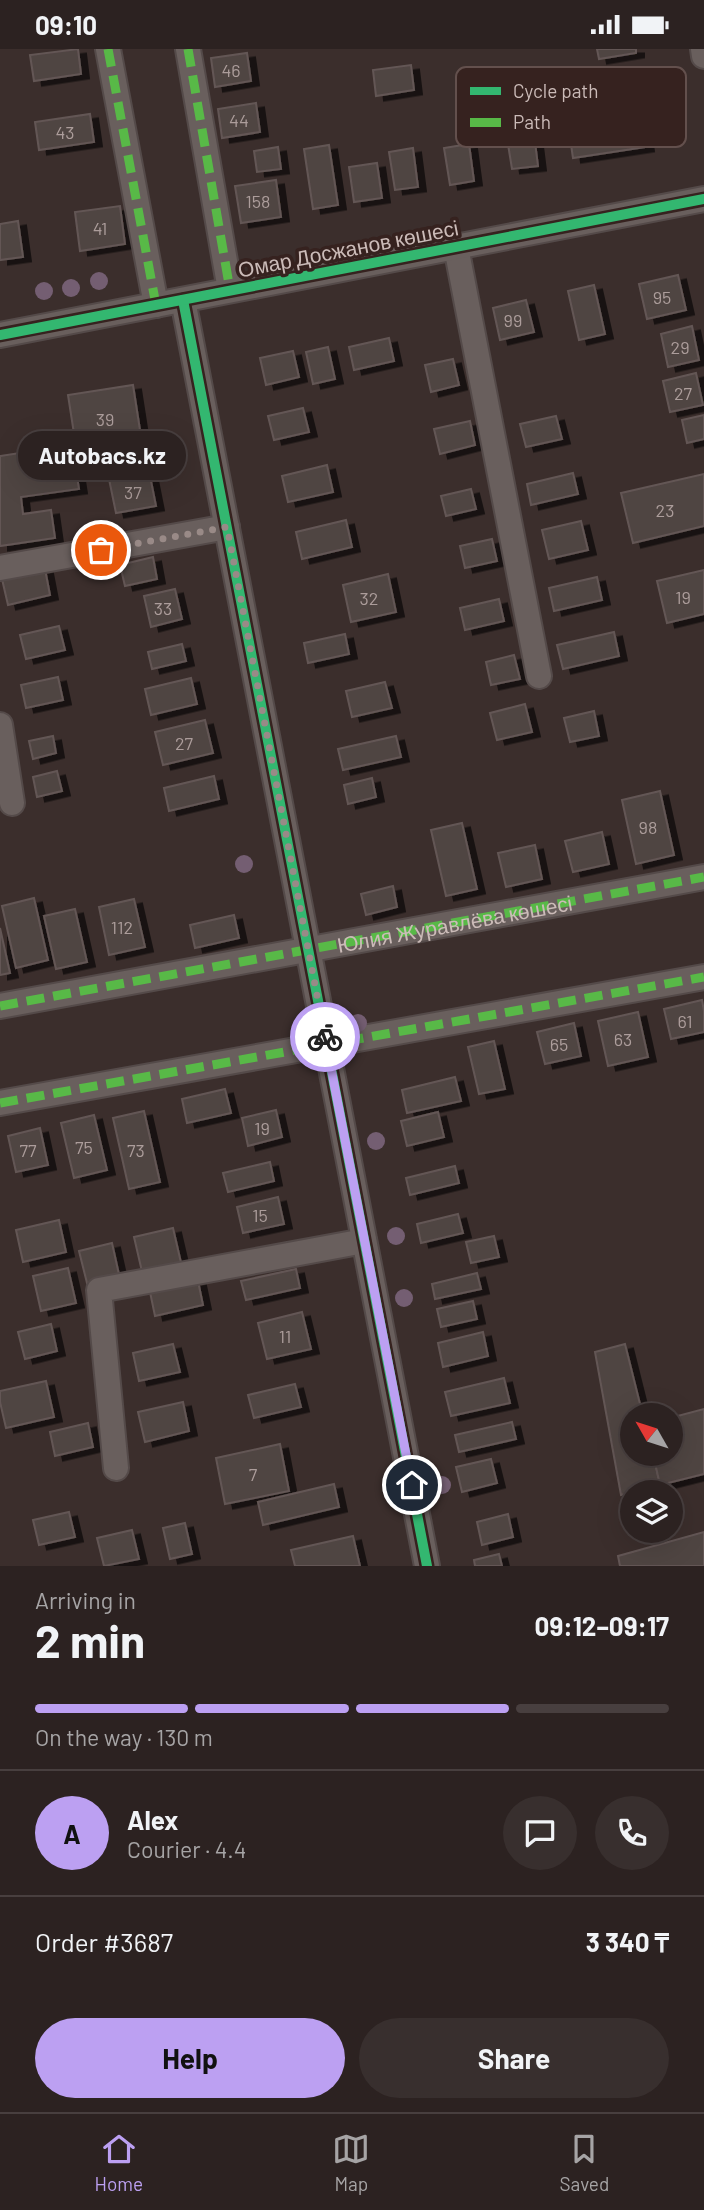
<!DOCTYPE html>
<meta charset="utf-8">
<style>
:root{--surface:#2c2221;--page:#382f2e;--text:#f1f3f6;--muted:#a6a4a5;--line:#483f3f;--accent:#bca0f2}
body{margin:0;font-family:Barlow,sans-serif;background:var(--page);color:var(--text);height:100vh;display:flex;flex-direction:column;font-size:26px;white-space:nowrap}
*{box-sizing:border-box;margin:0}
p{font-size:23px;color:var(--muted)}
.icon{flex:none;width:38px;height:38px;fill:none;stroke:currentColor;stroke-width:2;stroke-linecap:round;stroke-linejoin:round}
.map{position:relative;height:1517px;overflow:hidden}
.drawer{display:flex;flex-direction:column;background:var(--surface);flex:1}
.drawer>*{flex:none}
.needle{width:46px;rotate:309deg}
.controls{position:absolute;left:620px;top:1354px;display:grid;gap:14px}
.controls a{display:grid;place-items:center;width:63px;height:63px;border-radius:50%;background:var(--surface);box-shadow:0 7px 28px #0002,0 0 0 2px var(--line);font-size:35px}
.pin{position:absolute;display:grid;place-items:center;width:60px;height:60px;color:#fff;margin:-30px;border:4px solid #fff;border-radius:50%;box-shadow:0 2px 7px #0007}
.courier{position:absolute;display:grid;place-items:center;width:70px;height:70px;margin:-35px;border:5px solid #bca0f2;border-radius:50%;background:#fff;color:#222;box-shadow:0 2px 9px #0007}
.bubble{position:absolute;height:49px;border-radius:24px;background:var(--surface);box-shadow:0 7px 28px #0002,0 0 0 2px var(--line);font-size:23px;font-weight:700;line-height:49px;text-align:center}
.overview em{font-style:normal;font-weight:700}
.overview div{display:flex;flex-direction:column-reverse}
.overview{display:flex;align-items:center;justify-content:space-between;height:119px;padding:0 35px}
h1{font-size:46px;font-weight:700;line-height:52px}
.bar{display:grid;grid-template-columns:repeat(4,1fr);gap:10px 7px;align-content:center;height:84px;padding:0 35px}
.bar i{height:9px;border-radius:5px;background:var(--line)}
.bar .on{background:var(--accent)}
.bar p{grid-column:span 4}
.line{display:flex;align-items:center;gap:18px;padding:0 35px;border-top:2px solid var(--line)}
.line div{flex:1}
.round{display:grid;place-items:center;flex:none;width:74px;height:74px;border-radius:37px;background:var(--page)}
.action{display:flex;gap:14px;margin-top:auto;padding:14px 35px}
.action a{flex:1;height:80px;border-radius:42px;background:var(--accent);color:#111;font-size:28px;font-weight:700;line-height:80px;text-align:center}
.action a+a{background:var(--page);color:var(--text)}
.status{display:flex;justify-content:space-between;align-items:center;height:49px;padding:0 35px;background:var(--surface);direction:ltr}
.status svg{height:19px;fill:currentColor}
.menu{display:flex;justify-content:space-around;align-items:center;height:98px;border-top:2px solid var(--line);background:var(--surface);font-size:19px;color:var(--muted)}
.menu a{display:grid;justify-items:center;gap:4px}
.menu .on{color:var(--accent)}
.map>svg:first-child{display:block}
</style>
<div class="status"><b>09:10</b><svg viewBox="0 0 49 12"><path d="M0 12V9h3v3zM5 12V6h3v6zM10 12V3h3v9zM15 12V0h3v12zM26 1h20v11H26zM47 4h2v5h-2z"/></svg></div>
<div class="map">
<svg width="704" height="1517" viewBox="0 0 704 1517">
<defs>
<filter id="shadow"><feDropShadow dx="8" dy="4.5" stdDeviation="0" flood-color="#0009"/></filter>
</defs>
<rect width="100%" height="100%" fill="#3b2e2c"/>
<g fill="#504443" stroke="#635755" stroke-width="2" filter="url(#shadow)">
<polygon points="78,0 81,25 34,32 30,6"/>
<polygon points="597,0 636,0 636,4 599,10"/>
<polygon points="247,4 251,32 215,38 211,9"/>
<polygon points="411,16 414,41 376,47 373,21"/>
<polygon points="256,54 260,83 222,89 218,60"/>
<polygon points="641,64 646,98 573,109 568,75"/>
<polygon points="90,65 94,93 39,101 35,73"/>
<polygon points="534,85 538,117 512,120 507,89"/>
<polygon points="469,95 474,132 450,136 444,99"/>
<polygon points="329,96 338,156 313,160 304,100"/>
<polygon points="278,98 281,120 257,123 254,102"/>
<polygon points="413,99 418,138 395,141 389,103"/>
<polygon points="377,114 382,149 354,153 349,118"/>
<polygon points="276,131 281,168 241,174 235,137"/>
<polygon points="120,157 125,195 80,202 75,163"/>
<polygon points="18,172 23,208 0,211 0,175"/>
<polygon points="678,226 686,261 647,270 639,235"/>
<polygon points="594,236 605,285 579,291 568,242"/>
<polygon points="526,251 534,283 500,291 493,259"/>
<polygon points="692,277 699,311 668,318 661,285"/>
<polygon points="389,289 394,312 354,321 349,298"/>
<polygon points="328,298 335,330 313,335 306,303"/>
<polygon points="293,302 299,328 266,336 260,309"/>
<polygon points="453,310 459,336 431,343 425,316"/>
<polygon points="696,324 703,356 670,363 663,332"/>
<polygon points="133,336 142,394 77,404 68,346"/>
<polygon points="303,359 309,383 274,391 268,367"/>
<polygon points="704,366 704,390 687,394 682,371"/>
<polygon points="556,367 562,390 526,398 520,375"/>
<polygon points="470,372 475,396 440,405 434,380"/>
<polygon points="72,396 79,440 21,448 23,465 51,461 55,489 0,497 0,407"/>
<polygon points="327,416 333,443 288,453 282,427"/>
<polygon points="149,422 156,457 116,464 109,430"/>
<polygon points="573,424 578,445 531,456 527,435"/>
<polygon points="704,425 704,477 633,494 621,444"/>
<polygon points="471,440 476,460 446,467 441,447"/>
<polygon points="346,471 352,498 302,510 296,483"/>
<polygon points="581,472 588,501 549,510 542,481"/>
<polygon points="492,490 497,512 465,519 460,497"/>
<polygon points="153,508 157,530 125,537 120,516"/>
<polygon points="45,520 50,546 8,556 2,530"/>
<polygon points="704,521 704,565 667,574 657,532"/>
<polygon points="388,525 396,563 351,573 343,536"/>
<polygon points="597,528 602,551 554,562 549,539"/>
<polygon points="175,540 182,570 151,578 144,547"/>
<polygon points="499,550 504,572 465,581 460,559"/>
<polygon points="59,577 65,601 26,610 20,586"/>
<polygon points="614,583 619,607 563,620 557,596"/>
<polygon points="345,585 349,605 308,614 304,594"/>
<polygon points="182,595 186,612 152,620 148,603"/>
<polygon points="514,606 520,630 491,636 486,613"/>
<polygon points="58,628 63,651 26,659 21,636"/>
<polygon points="191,629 197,655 151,666 145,640"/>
<polygon points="385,633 392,659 352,668 346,642"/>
<polygon points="525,655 532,683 497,691 490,664"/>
<polygon points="594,662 599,687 570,693 564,669"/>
<polygon points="205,671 213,704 163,716 155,683"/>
<polygon points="53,687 56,704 33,710 29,692"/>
<polygon points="396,687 401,708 343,721 338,700"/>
<polygon points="57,722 62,742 37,748 33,728"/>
<polygon points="214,727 219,750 169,762 164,739"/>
<polygon points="372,729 376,748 348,755 344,736"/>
<polygon points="660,742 674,806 636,815 622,751"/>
<polygon points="462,774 477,840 446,847 431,781"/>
<polygon points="602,783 609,815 573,823 565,792"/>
<polygon points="535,796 542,830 506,838 498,804"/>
<polygon points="393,837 397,858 366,866 361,845"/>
<polygon points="34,849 48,911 16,919 2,857"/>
<polygon points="134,850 145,898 109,906 99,858"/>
<polygon points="75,860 87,913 56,920 44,867"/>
<polygon points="234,866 239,889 195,899 190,876"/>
<polygon points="0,879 10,924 0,926"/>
<polygon points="702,951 704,962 704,983 671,990 664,960"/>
<polygon points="638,963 648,1008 608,1017 598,972"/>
<polygon points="574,974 581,1007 545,1015 537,983"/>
<polygon points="494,992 505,1040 479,1045 468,998"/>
<polygon points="455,1028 461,1052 407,1064 402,1041"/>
<polygon points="225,1040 231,1064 187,1074 182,1050"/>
<polygon points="276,1061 282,1088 248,1097 242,1069"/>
<polygon points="144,1062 160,1133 129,1140 113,1069"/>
<polygon points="438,1063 444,1088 407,1097 401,1072"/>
<polygon points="94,1066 107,1121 74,1129 61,1074"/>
<polygon points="40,1079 48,1116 16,1123 8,1087"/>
<polygon points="270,1113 274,1132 228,1143 223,1124"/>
<polygon points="455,1117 459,1134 410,1146 406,1129"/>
<polygon points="278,1148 284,1175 243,1184 237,1158"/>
<polygon points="458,1165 463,1184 421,1194 417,1175"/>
<polygon points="59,1171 66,1203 23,1213 16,1181"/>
<polygon points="173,1179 182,1218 143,1227 134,1188"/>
<polygon points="494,1187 499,1208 471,1214 466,1193"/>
<polygon points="112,1194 120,1230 88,1238 79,1202"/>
<polygon points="68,1219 76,1254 41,1262 33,1227"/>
<polygon points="296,1220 300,1239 246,1251 241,1232"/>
<polygon points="477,1224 481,1240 435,1250 432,1235"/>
<polygon points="198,1232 203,1256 155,1267 150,1243"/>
<polygon points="473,1252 477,1270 441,1278 437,1260"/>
<polygon points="302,1263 311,1300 267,1310 258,1274"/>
<polygon points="51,1275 57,1302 25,1310 18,1283"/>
<polygon points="483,1283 488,1307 443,1318 438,1294"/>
<polygon points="173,1295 180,1323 139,1332 133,1304"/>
<polygon points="625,1295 643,1367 632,1367 632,1405 653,1405 660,1436 621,1446 595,1303"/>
<polygon points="504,1329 510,1354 451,1367 445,1343"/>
<polygon points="46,1332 54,1368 6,1379 0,1353 0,1342"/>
<polygon points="295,1335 301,1358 254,1369 248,1346"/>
<polygon points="183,1353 189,1382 145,1393 138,1363"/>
<polygon points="704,1360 704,1425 660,1436 653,1405 670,1405 670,1369"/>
<polygon points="512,1373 516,1390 459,1403 455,1386"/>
<polygon points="88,1374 93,1398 55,1407 50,1383"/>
<polygon points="280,1395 289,1442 225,1455 216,1409"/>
<polygon points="491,1410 497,1434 462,1443 456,1418"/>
<polygon points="334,1435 339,1458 263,1476 258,1453"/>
<polygon points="69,1463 75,1488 39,1496 33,1471"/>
<polygon points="508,1465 513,1488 482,1496 477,1473"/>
<polygon points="185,1474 192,1505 170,1510 163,1479"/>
<polygon points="132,1481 139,1510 104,1517 97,1489"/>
<polygon points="704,1483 704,1517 620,1517 618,1507"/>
<polygon points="353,1487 360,1517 295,1517 291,1501"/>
<polygon points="499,1505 502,1517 475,1517 474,1511"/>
</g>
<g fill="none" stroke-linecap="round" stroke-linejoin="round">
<defs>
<g id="minor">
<polyline points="108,0 156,256"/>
<polyline points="188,0 230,241"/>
<polyline points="703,0 704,7"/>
<polyline points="456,198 539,627"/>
<polyline points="183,251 427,1517"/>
<polyline points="0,286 704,150"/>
<polyline points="0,519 227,478"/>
<polyline points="0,676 12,754"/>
<polyline points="0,957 704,828"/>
<polyline points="0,1054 704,928"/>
<polyline points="116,1419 99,1241 364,1192"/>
</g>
</defs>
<use href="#minor" stroke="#544a49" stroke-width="28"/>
<use href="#minor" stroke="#695f5d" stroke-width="24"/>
<g stroke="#58b947" stroke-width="9" stroke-dasharray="18 9" stroke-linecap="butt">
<polyline points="108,0 156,256"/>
<polyline points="188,0 230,241"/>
<path id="s1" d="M 0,957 L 704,828"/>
<polyline points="0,1054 704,928"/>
</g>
<defs>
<g id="cycleway">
<polyline points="183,251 427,1517"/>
<polyline points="0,286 704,150"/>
</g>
</defs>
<use href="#cycleway" stroke="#36221f" stroke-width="15"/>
<use href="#cycleway" stroke="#33b770" stroke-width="10"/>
</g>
<g fill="#745e72">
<circle cx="99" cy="232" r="9"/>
<circle cx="71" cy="239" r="9"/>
<circle cx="44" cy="242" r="9"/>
<circle cx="244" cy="815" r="9"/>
<circle cx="358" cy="974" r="9"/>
<circle cx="376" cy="1092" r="9"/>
<circle cx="396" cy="1187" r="9"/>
<circle cx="404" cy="1249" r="9"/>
<circle cx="442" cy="1436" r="9"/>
</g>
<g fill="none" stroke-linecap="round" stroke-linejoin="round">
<polyline stroke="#998a87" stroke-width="7" stroke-dasharray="0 12.6" points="101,501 227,478 325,988"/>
<polyline stroke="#bca0f2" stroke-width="9" points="325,988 412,1436"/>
</g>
<g text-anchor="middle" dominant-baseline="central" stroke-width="7" stroke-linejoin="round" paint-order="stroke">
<g font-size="18" fill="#ac9d9b">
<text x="231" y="21">46</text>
<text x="239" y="71">44</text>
<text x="65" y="83">43</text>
<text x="258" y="152">158</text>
<text x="100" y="179">41</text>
<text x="662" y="248">95</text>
<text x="513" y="271">99</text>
<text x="680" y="298">29</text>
<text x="683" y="344">27</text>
<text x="105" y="370">39</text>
<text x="133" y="443">37</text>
<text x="665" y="461">23</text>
<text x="683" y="548">19</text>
<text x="369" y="549">32</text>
<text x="163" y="559">33</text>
<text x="184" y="694">27</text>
<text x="648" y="778">98</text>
<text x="122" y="878">112</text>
<text x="685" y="972">61</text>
<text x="623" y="990">63</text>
<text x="559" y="995">65</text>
<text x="262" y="1079">19</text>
<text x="84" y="1098">75</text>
<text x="28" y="1101">77</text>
<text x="136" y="1101">73</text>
<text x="260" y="1166">15</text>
<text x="285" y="1287">11</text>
<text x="253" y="1425">7</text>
</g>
<g font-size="21" fill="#cbbbb8" stroke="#36221f">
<text transform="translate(348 199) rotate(-11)">Омар Досжанов көшесі</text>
<text stroke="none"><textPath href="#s1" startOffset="462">Юлия Журавлёва көшесі</textPath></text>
</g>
</g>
<rect x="456" y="18" width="230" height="80" rx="10" fill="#36221f" stroke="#63504d" stroke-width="2"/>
<rect x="470" y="38" width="31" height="8" fill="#33b770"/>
<rect x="470" y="69" width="31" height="9" fill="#58b947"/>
<g font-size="19" fill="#cbbbb8">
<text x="513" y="49">Cycle path</text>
<text x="513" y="80">Path</text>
</g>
</svg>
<div class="controls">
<a><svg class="needle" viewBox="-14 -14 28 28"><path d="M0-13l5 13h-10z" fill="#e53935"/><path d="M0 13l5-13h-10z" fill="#a6a4a5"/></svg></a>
<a><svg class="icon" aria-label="layers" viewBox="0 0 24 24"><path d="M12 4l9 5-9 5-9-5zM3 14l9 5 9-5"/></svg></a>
</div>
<div class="pin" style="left:101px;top:501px;background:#ea580c"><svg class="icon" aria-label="bag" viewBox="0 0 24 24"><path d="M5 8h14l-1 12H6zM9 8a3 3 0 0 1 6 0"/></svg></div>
<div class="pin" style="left:412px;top:1436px;background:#1f2937"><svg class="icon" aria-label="home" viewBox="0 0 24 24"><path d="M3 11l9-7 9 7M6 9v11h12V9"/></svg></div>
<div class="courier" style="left:325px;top:988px"><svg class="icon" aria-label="bike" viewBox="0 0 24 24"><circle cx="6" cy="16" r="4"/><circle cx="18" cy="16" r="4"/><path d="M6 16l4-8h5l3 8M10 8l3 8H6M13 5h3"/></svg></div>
<div class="bubble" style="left:18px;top:382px;width:168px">Autobacs.kz</div>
</div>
<section class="drawer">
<div class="overview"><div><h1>2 min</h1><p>Arriving in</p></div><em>09:12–09:17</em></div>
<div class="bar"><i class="on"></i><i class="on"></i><i class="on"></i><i></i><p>On the way · 130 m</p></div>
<div class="line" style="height:126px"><b class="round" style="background:var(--accent);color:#111">A</b><div><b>Alex</b><p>Courier · 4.4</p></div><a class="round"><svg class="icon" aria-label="chat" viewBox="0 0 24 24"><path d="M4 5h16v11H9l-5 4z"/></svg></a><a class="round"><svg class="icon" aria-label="phone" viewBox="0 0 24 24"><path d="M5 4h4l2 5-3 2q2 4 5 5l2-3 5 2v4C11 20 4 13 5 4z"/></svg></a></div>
<div class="line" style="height:91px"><div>Order #3687</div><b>3 340 ₸</b></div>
<div class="action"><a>Help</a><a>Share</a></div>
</section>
<nav class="menu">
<a class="on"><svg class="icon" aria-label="home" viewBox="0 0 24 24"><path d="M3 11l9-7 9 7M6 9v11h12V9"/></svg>Home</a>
<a><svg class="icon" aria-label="map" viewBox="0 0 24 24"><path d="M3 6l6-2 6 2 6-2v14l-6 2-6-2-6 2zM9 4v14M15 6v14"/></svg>Map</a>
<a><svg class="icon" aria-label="saved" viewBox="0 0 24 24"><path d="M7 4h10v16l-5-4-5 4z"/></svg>Saved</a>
</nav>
